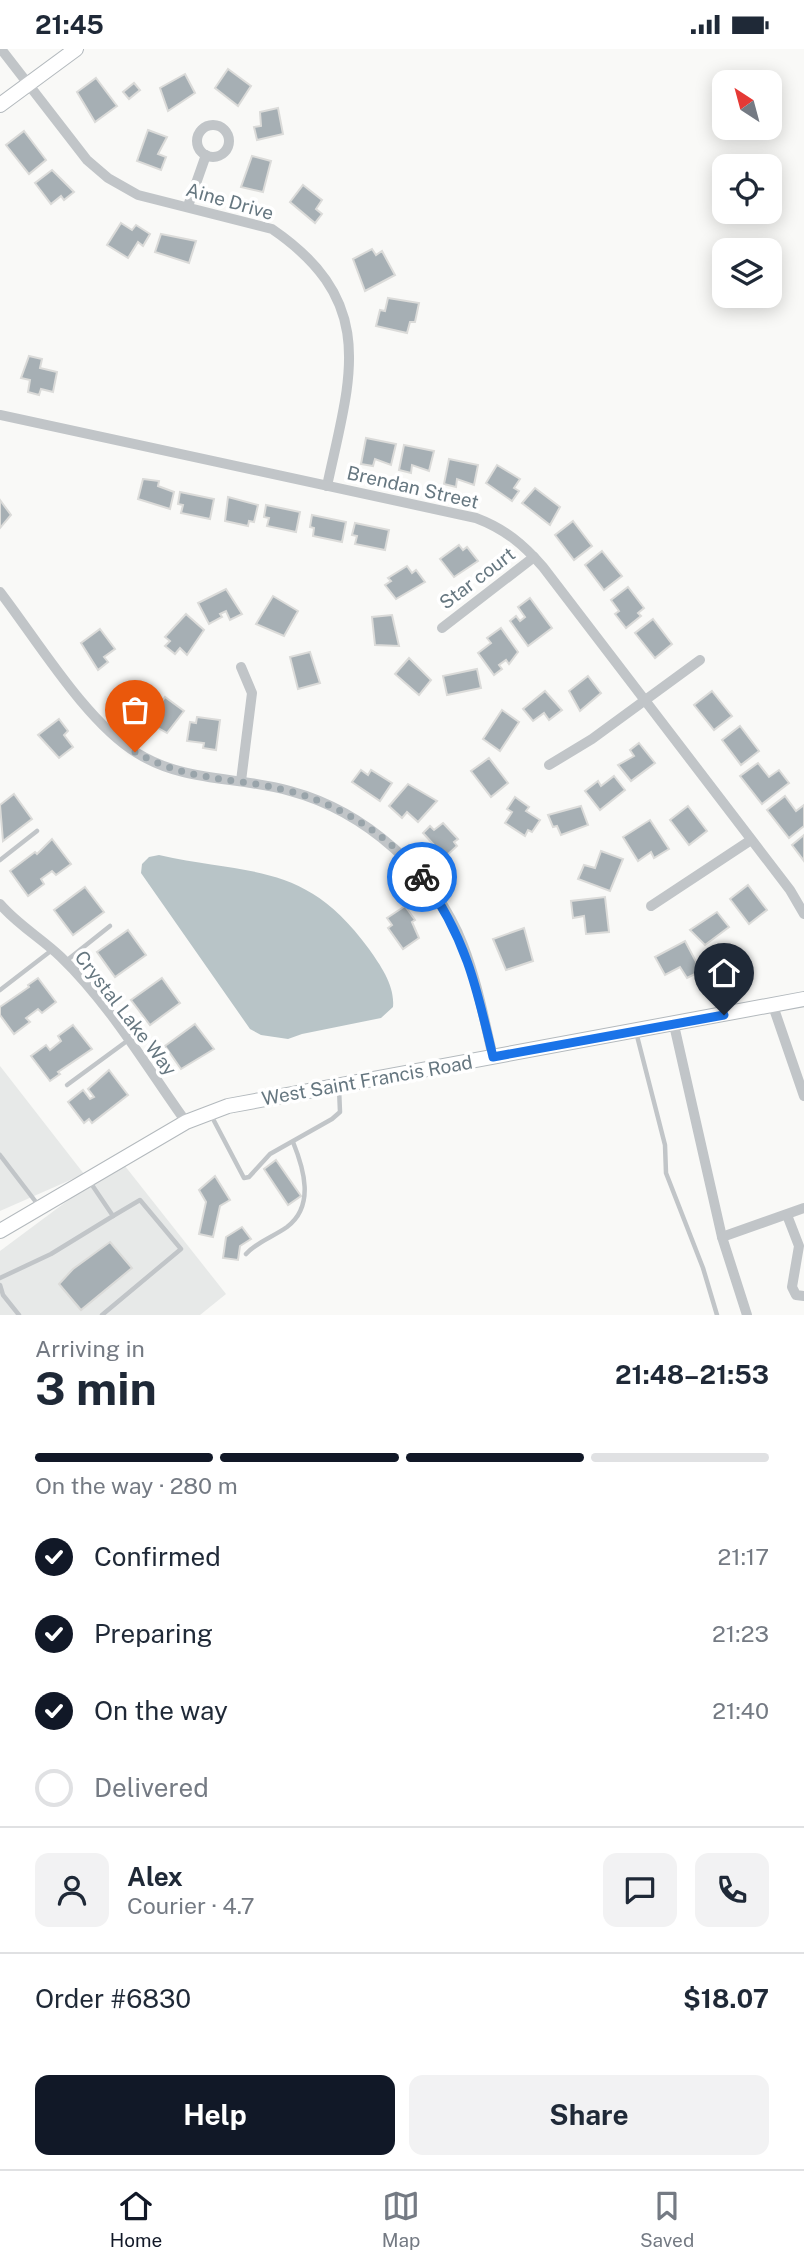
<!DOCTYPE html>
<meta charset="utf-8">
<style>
:root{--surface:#fff;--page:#f2f2f3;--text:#1f2937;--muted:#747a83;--line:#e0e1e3;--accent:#111827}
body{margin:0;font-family:"Public Sans",sans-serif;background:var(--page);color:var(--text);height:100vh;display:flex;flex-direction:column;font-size:26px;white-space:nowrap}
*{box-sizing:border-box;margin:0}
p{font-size:23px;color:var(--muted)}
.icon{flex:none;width:38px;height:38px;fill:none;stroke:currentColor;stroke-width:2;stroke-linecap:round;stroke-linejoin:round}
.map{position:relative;height:1266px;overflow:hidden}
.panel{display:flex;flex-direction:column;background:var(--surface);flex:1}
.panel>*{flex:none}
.needle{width:46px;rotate:324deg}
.buttons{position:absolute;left:712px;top:21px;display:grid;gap:14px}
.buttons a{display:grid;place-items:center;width:70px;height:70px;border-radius:14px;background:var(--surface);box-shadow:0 4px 18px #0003;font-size:35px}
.pin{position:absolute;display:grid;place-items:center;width:60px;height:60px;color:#fff;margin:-72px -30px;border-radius:50% 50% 50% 0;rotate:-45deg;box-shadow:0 0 7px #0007}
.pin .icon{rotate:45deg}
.courier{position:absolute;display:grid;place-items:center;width:70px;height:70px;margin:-35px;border:5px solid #1a73e8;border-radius:50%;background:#fff;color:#222;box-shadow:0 2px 9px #0007}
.head em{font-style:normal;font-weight:700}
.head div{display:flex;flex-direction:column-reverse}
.head{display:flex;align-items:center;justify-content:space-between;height:119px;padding:0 35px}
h1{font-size:46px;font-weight:700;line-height:52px}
.bar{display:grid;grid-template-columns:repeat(4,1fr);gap:10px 7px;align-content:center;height:84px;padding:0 35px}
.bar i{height:9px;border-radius:5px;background:var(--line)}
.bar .on{background:var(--accent)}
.bar p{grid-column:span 4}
.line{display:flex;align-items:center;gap:18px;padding:0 35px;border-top:2px solid var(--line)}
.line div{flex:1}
.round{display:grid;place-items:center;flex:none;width:74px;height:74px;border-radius:14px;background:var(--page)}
ol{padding:0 35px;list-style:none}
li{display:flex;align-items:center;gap:21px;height:77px}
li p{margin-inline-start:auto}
li .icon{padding:7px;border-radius:50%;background:var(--accent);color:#fff;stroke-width:4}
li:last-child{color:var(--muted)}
li i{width:38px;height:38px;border:4px solid var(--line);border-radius:50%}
.action{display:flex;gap:14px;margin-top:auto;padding:14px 35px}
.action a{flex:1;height:80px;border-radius:14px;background:var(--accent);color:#fff;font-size:28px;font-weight:700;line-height:80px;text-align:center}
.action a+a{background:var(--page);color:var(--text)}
.status{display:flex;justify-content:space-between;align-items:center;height:49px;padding:0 35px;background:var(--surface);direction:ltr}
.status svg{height:19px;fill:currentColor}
.dock{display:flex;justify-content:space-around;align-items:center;height:98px;border-top:2px solid var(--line);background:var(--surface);font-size:19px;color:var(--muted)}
.dock a{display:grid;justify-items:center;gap:4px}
.dock .on{color:var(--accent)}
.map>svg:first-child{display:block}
</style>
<div class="status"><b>21:45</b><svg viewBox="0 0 49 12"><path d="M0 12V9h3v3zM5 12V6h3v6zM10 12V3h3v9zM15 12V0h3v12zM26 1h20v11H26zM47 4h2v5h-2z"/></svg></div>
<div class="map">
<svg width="804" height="1266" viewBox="0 0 804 1266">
<rect width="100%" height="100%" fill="#f9f9f7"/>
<g fill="#e7e9e8">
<polygon points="0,1017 84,1125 0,1162"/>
<polygon points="121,1112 226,1245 200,1266 0,1266 0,1202"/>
</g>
<path fill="#b8c4c7" d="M 159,806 C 252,827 305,812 369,900 C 381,917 395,937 393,958 L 381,969 L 302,985 L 288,990 L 261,986 L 250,980 L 141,824 L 142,815 L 149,808 Z"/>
<g fill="#a6afb4" stroke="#dbdbd9" stroke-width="2">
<polygon points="228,20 251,37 238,57 215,39"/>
<polygon points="185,25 195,44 168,62 160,39"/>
<polygon points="96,29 117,57 95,73 77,43"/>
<polygon points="134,34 140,41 129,50 123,43"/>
<polygon points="278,59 283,85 257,91 254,78 261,77 260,63"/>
<polygon points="148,81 167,88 158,105 166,108 161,121 137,112"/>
<polygon points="24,82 46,111 29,125 6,96"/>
<polygon points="252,107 271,112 263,143 241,138"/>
<polygon points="52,121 74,143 64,151 61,147 51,155 35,134"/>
<polygon points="303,136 322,151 316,160 322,165 315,174 290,153"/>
<polygon points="121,174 132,181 136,176 150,185 143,197 138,193 128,209 107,196"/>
<polygon points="161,185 196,192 189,214 155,203"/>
<polygon points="372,200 376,206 382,202 395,226 365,242 353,210"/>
<polygon points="388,249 419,254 415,273 410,273 407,284 376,277 380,261 385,262"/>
<polygon points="29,307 42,310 40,319 57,323 53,343 41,340 39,346 28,343 30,331 21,329"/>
<polygon points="366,389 396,395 391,416 375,410 373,417 361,415"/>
<polygon points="404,396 434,402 429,422 412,416 411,424 399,421"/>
<polygon points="449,410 478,416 474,436 457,430 456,438 444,435"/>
<polygon points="497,416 520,430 514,439 519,442 512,452 486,434"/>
<polygon points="143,430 159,432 158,437 174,443 170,460 138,450"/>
<polygon points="535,439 560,458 550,476 522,454"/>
<polygon points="180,443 214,450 210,470 181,464 183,456 178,455"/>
<polygon points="228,448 258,456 254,473 249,472 248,477 225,472"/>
<polygon points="0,451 11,466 0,479"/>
<polygon points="266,456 300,463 296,483 267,477 269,469 264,468"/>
<polygon points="312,466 346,473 342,493 313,487 314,479 310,478"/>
<polygon points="573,472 592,497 574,511 555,486"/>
<polygon points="355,474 389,481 385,501 355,495 357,487 352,486"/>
<polygon points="459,496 463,501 467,498 478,512 454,528 440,510"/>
<polygon points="602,502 622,527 604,541 585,516"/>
<polygon points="407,517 412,524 416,521 425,533 396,550 385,536 391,532 388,529"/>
<polygon points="628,538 644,559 638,564 641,567 626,579 615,565 619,562 611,551"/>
<polygon points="226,540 242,565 230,571 226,562 220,565 222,568 209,575 198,554"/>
<polygon points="273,547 298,562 284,587 256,575"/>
<polygon points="530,549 552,579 528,597 510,572 516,567 520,572 525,568 518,558"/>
<polygon points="186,565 204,581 187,606 180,599 175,605 165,597 170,592 165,588"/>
<polygon points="392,566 399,597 375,596 372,568"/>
<polygon points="653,570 672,595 655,609 635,584"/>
<polygon points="501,579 518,603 509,615 506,611 499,616 502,620 494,626 478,604 491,594 487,589"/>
<polygon points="100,580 115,600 104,608 108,613 98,621 81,594"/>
<polygon points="310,603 320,634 298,640 290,608"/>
<polygon points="409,609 431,631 419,646 395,625"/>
<polygon points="477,620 481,639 447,646 443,627"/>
<polygon points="588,627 601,644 580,662 569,642"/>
<polygon points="545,642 562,661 549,671 544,664 533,672 523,660"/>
<polygon points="712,642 732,667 714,681 694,656"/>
<polygon points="154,645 163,651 165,648 184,662 167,684 137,667"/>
<polygon points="502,661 519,673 500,702 483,690"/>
<polygon points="197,668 220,671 216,701 203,699 204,694 187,692 190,673 196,674"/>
<polygon points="59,670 68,682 64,686 73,698 59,709 38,686"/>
<polygon points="740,677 759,702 741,716 722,691"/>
<polygon points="639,694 655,714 631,732 618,716 634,707 630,701"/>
<polygon points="489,709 508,734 491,748 471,722"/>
<polygon points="758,714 769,728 779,721 789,734 762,755 740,727"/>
<polygon points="361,721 368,726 371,721 392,734 380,752 352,733"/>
<polygon points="614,727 625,741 600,761 585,742 598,732 601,737"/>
<polygon points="408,735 437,752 418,773 407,763 402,769 389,757"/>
<polygon points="14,745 32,770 3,792 0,756"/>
<polygon points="785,747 796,762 804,756 804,777 789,789 767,761"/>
<polygon points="515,748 529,758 526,762 540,771 532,783 528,781 525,787 505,774 512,763 507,760"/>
<polygon points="581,757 588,776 561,786 557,777 553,778 548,766"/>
<polygon points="688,757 707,782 689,796 670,771"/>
<polygon points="650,771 669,800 654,809 651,803 638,812 623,788"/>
<polygon points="443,774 458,790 454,793 457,797 445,808 423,784 430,777 434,781"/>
<polygon points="804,786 804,812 792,796"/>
<polygon points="52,790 71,815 56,826 52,822 41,830 44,835 28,847 10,822 35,803 37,805"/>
<polygon points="601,802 623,810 610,842 578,830 584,816 595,819"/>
<polygon points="748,836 767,861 749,875 730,850"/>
<polygon points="85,838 104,863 73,886 54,861"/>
<polygon points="605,848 609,883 586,885 584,867 573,869 571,852"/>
<polygon points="405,857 415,871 412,873 419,889 403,900 388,879 392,876 387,869"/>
<polygon points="717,863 729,878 705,896 690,881"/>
<polygon points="524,879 533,912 506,921 493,890"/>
<polygon points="128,881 146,906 115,928 97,903"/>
<polygon points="685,892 701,922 687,929 680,918 665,926 655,908"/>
<polygon points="38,929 56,953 42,964 38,960 26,969 30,973 14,985 0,966 0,958 29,938 28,936"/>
<polygon points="162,929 180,954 150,976 131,951"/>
<polygon points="195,975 214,1000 181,1020 165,997"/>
<polygon points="73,976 92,1000 58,1023 60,1025 50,1032 31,1007 46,996 50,1001 61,992 58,987"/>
<polygon points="109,1021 128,1046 92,1074 89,1070 84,1074 68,1053 83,1041 90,1050 94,1048 88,1040"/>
<polygon points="276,1111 301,1147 288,1156 264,1120"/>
<polygon points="215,1127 230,1151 220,1157 213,1188 199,1185 206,1153 199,1141"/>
<polygon points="242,1178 251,1190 240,1197 238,1211 223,1209 226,1188"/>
<polygon points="110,1193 132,1219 81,1261 59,1235 73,1220"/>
</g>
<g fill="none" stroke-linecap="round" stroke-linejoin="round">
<defs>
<g id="secondary">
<polyline points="0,56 76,0"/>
<polyline points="0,1182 186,1073 228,1057 804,950"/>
</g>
</defs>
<use href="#secondary" stroke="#b3b9bd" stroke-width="16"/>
<g stroke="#c1c5c8" stroke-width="4.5">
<polyline points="0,811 37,782"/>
<polyline points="66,912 110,877"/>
<polyline points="0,941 52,901"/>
<polyline points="636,983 665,1096 666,1124 703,1219 717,1266"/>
<polyline points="67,1036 127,992"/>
<polyline points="212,1068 244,1129 249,1128 270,1105 332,1070 340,1063 339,1039"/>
<polyline points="0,1106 39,1157"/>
<path d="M 246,1205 C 258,1192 273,1188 287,1178 C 315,1157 304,1120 293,1093"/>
<polyline points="0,1229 51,1205 113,1167 90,1133"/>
<polyline points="0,1236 3,1246 19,1266"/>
<polyline points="102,1266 181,1200 140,1151 113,1167"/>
</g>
<g stroke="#c1c5c8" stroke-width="10">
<path d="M 1,0 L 87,111 L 108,129 L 138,146 L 272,180 C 380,254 350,329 327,437"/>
<circle cx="213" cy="92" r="16"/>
<polyline points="188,157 206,106"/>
<path d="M 0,366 L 476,469 C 505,480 523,495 543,518 L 790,841 L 804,865"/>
<path d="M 0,543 C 37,591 86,673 137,704 C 185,734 238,727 290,742 C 365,762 435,824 463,896 C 477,932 484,970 493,1008"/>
<polyline points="442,579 534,508"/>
<polyline points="549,716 592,690 700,611"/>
<polyline points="241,732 252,644 241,618"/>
<path d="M 0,855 C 18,876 41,889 61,908 C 109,954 148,1020 186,1073"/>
<polyline points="651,857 751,791"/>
<polyline points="773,957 804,1047"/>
<polyline points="674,976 722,1188 747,1266"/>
<polyline points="787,1166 799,1197 792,1238 796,1246 804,1247"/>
<polyline points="722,1188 804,1159"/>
</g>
<use href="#secondary" stroke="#fff" stroke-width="14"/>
</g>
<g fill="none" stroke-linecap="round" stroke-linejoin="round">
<path stroke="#99a4aa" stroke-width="7" stroke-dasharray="0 12.6" d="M 135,703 C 191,734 231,727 289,742 C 337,754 392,788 422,828"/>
<path stroke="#1a73e8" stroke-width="9" d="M 422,828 C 465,886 477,939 493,1008 L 724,966"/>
</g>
<g text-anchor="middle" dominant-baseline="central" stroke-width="7" stroke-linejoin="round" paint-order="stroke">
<g font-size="19" fill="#667780" stroke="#fff">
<text transform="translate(230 152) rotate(16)">Aine Drive</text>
<text transform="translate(413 438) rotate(13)">Brendan Street</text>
<text transform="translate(477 529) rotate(-37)">Star court</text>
<text transform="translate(126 964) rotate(52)">Crystal Lake Way</text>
<text transform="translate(367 1031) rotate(-10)">West Saint Francis Road</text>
</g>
</g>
</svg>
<div class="buttons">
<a><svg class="needle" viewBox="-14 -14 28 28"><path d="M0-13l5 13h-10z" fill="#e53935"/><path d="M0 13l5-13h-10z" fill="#747a83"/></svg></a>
<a><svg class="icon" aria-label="locate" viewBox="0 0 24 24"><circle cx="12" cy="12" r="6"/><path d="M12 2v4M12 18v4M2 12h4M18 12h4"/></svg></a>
<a><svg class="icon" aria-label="layers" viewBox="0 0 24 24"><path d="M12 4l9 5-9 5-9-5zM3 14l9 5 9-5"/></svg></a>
</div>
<div class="pin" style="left:135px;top:703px;background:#ea580c"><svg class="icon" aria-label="bag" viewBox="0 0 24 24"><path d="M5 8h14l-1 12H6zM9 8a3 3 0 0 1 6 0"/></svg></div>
<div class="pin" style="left:724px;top:966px;background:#1f2937"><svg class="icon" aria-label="home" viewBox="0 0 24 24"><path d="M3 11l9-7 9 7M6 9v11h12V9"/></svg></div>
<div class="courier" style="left:422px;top:828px"><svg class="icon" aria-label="bike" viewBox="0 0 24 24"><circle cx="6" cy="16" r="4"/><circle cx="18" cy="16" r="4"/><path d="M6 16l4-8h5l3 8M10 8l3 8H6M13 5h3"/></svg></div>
</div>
<section class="panel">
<div class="head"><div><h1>3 min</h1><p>Arriving in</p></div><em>21:48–21:53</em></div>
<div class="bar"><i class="on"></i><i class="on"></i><i class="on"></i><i></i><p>On the way · 280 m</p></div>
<ol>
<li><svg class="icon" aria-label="check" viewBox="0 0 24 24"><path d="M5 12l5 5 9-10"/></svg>Confirmed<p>21:17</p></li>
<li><svg class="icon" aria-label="check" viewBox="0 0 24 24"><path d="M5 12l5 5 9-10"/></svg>Preparing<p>21:23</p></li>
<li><svg class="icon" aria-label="check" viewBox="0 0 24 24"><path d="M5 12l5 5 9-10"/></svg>On the way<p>21:40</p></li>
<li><i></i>Delivered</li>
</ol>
<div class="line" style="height:126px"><a class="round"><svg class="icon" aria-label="person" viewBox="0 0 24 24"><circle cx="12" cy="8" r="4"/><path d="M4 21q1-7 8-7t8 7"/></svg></a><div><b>Alex</b><p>Courier · 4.7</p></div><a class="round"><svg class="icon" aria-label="chat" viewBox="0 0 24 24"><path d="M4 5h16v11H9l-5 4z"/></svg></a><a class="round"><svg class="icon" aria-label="phone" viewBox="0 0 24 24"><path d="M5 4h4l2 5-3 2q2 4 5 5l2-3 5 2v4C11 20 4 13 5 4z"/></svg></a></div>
<div class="line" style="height:91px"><div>Order #6830</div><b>$18.07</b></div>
<div class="action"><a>Help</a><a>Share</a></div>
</section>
<nav class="dock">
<a class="on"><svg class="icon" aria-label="home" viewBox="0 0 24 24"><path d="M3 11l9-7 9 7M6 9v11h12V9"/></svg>Home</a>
<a><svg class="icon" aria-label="map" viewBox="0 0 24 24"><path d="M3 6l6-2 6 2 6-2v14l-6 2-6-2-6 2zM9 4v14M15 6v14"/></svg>Map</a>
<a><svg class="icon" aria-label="saved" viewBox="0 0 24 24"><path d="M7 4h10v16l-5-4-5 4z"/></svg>Saved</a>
</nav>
